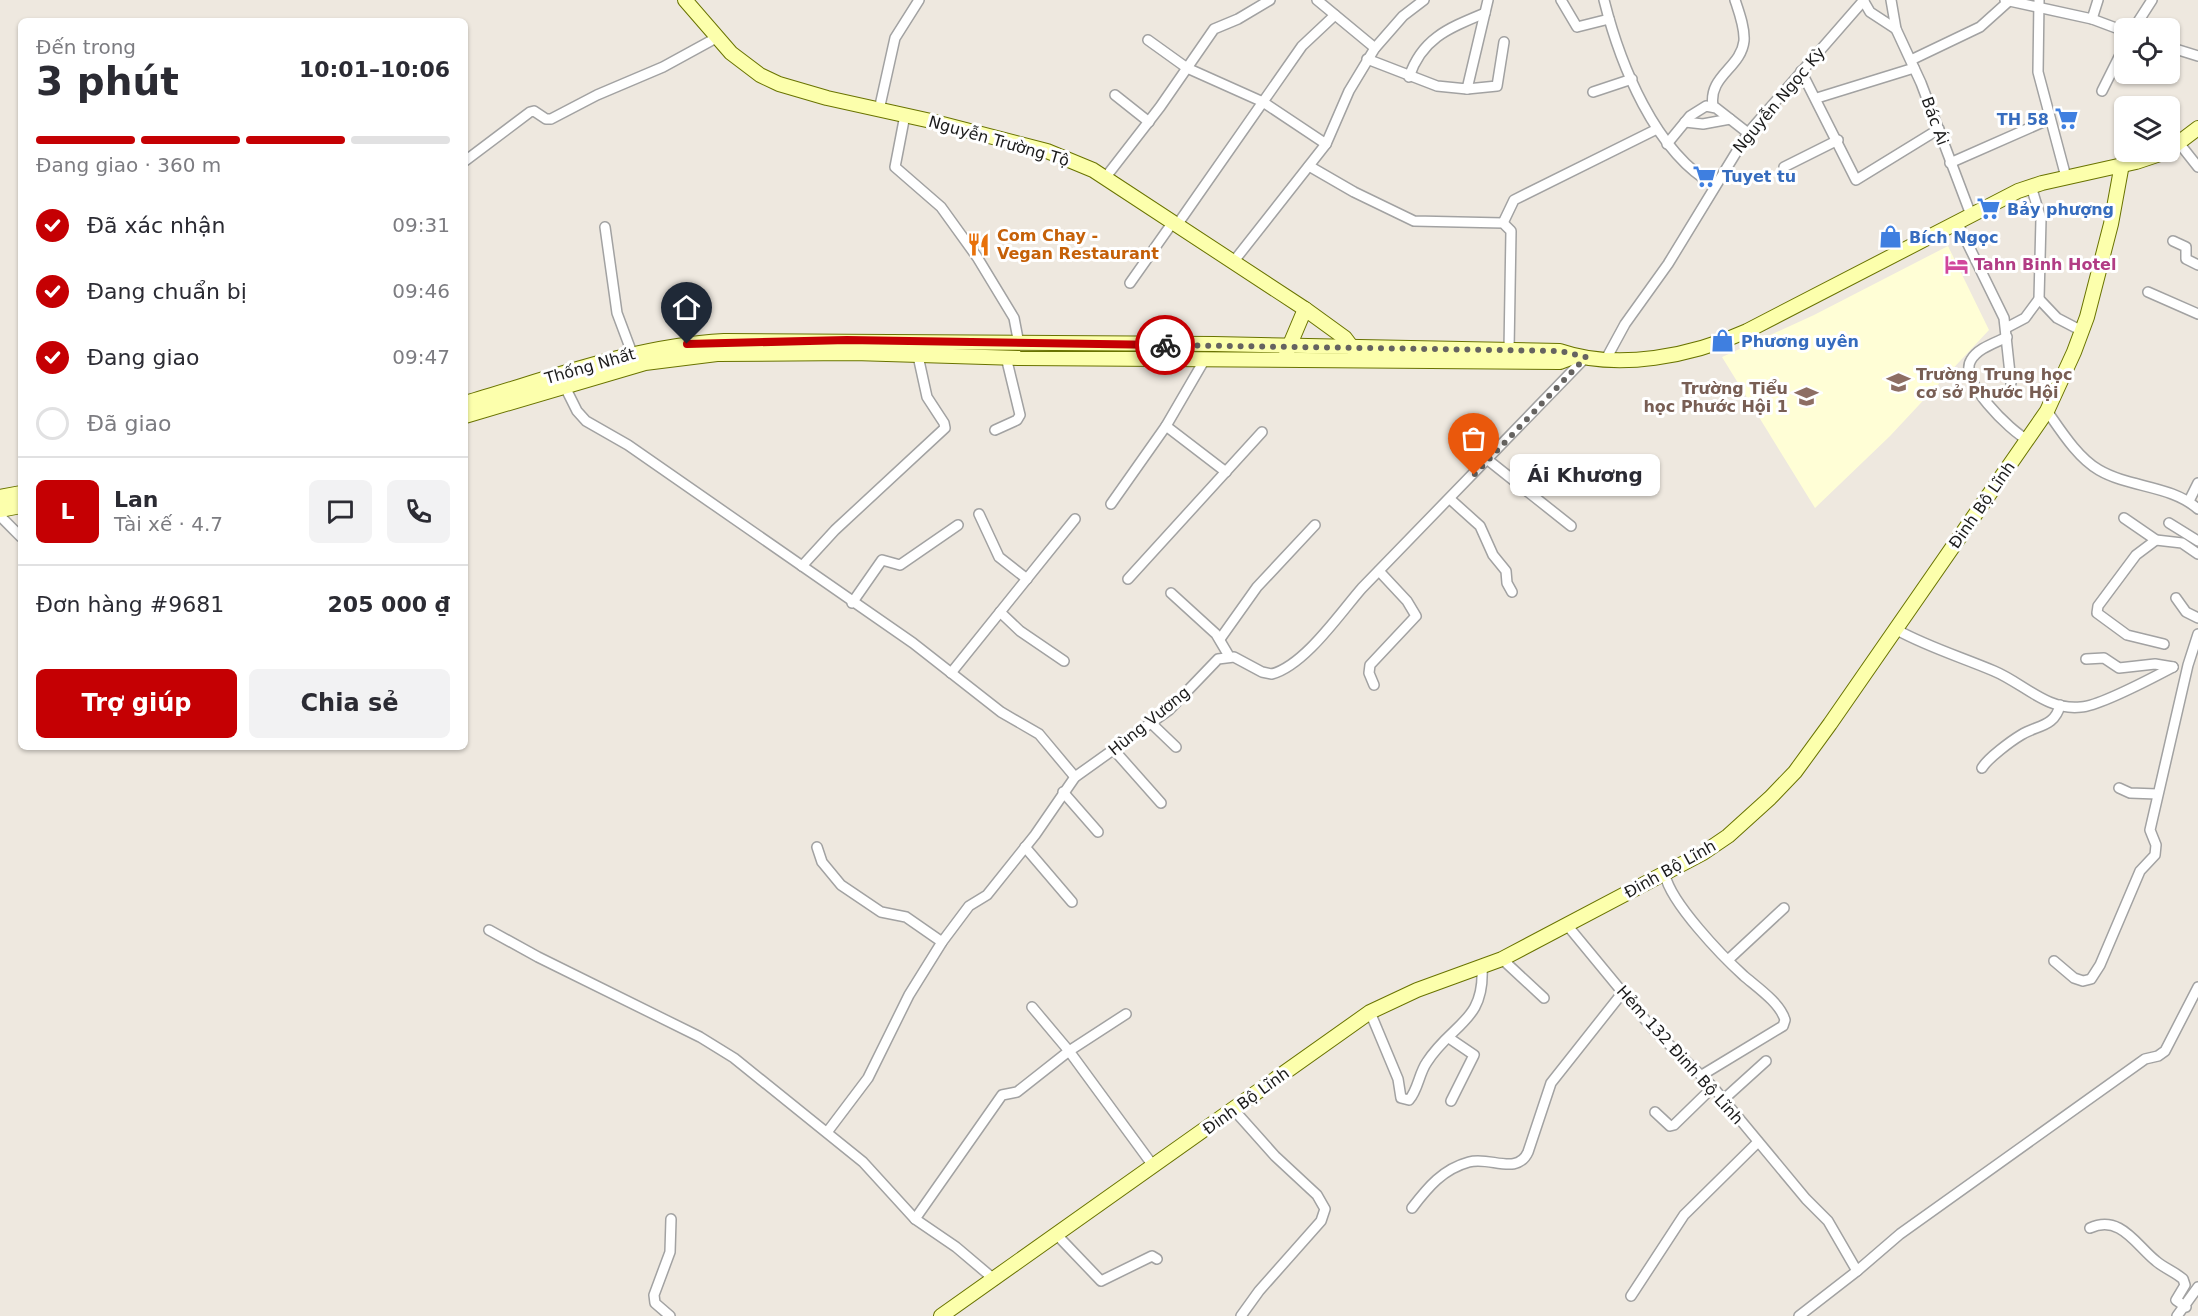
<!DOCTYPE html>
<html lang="vi">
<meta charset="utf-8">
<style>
:root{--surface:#fff;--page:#f2f2f3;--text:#2b2b33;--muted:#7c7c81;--line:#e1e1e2;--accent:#c50003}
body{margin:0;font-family:"DejaVu Sans",sans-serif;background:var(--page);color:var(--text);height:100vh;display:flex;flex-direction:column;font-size:22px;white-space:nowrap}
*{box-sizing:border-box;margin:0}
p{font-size:20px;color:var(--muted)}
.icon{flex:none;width:33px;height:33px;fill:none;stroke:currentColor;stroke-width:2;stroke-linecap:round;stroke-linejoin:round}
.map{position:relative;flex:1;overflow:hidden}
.drawer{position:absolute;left:18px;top:18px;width:450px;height:732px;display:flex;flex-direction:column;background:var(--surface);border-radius:9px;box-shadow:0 2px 4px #0004}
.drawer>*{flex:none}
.tools{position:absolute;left:2114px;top:18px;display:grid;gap:12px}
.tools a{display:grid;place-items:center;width:66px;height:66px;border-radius:9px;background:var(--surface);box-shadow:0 2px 4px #0004;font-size:30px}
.pin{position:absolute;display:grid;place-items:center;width:51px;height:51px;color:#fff;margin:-62px -26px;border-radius:50% 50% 50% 0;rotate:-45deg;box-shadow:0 0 6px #0007}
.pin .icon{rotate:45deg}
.courier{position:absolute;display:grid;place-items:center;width:60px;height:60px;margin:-30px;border:4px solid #c50003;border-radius:50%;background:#fff;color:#222;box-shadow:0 2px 8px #0007}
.bubble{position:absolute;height:42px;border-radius:9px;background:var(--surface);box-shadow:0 2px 4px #0004;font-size:20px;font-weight:700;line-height:42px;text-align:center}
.summary em{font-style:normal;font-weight:700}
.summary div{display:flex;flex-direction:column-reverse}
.summary{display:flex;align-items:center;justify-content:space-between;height:102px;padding:0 18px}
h1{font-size:39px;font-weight:700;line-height:45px}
.bar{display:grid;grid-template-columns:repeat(4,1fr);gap:9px 6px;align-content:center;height:72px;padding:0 18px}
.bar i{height:8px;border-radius:4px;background:var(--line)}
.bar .current{background:var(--accent)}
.bar p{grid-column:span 4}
.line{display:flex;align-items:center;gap:15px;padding:0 18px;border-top:2px solid var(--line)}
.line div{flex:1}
.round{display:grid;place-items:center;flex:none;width:63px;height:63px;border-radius:9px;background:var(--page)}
ol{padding:0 18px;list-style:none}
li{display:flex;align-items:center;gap:18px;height:66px}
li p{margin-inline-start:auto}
li .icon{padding:6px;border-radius:50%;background:var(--accent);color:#fff;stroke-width:4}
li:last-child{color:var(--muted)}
li i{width:33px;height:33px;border:3px solid var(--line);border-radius:50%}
.cta{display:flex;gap:12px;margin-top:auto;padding:12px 18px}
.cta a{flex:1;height:69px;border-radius:9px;background:var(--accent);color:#fff;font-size:24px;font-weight:700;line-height:69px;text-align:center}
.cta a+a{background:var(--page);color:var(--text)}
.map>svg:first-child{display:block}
</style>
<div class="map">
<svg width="2198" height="1316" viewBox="0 0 2198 1316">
<rect width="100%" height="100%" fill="#eee8df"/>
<polygon fill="#fffed6" points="1948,246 1989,330 1890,436 1815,508 1722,357 1814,315"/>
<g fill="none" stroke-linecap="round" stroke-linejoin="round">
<defs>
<g id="street">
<polyline points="1317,0 1375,48"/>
<polyline points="1561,0 1577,27 1609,19"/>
<path d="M 1604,0 C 1620,64 1655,152 1714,185"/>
<polyline points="1863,0 1870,12 1896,29"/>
<polyline points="1891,0 1896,29 1921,83 1971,215"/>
<polyline points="2005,0 2092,19 2124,31"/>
<polyline points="2039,0 2038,72 2066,177"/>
<polyline points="2092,19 2098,0"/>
<polyline points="2134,28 2152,0"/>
<polyline points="1148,40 1187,68 1263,102 1326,144"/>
<polyline points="2169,47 2198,56"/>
<polyline points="1367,59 1437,86 1467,89 1488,0"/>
<polyline points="1911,60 1980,27 2009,1"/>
<polyline points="1801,71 1856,180 1939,129"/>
<path d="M 1409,77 C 1422,38 1449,28 1485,13"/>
<polyline points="1467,89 1497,86 1504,42"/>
<polyline points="2102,91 2124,47"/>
<polyline points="1593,92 1632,79"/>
<polyline points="1115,95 1149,122"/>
<polyline points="1817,98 1914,68"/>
<path d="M 1713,106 C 1708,76 1741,68 1744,41 C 1745,28 1739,12 1735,0"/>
<polyline points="879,110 895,38 919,0"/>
<polyline points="905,115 895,167 941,207 977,257 1014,318 1019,344"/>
<polyline points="1685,122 1703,124 1730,119"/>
<polyline points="2179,143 2198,167"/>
<polyline points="1667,144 1690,116 1706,106 1716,108 1748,133"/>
<polyline points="465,161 530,112 534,111 546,119 551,119 597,95 663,67 716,38"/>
<polyline points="1950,163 2050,119"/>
<polyline points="1309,166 1354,192 1414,221 1503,223 1511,231 1509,350"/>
<polyline points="1784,167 1838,140"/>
<polyline points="1105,178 1160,107 1214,29 1238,19 1270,0"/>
<polyline points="1957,222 2004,318 2011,383"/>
<polyline points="1503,223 1514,200 1657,129"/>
<polyline points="1177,225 1302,46 1335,15"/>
<polyline points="605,227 617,313 632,353"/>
<polyline points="2173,241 2186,247 2186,259 2198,265"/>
<polyline points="1234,261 1326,144 1349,91 1375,48 1403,16 1424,0"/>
<polyline points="1130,283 1173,222"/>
<polyline points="2148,292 2198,314"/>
<polyline points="2039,299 2057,318 2082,331"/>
<polyline points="2006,328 2025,318 2039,299 2041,219 2031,186"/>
<path d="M 2007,337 C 1995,343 1978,348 1971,360 C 1958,380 2010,431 2028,440"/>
<polyline points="1606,359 1625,324 1668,264 1748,133 1864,0"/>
<polyline points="565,387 577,411 586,421 628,445 710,502 913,643 1001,712 1039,734 1075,777"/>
<path d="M 2047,411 C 2061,431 2078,458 2099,470 C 2130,488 2171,485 2198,509"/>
<polyline points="1166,426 1226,472"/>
<polyline points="995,430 1017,420 1020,415 1006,357"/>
<polyline points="1488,460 1571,526"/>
<polyline points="1450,499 1480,526 1493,555 1506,571 1507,583 1512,592"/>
<polyline points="2189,501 2198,483"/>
<polyline points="1111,504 1166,426 1205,359"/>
<polyline points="979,514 999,557 1027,579"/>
<polyline points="0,516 21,537"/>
<polyline points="2124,518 2156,540 2182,543 2198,554"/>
<polyline points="2169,523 2198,541"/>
<polyline points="2156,540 2136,555 2098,606 2097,613 2127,635 2164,644"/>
<polyline points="802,566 835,530 945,428 944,423 927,397 918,356"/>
<polyline points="1128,579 1262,432"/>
<polyline points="1171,593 1216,634 1229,656"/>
<polyline points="2176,598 2186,612 2198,618"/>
<polyline points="852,603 882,560 900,565 958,525"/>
<polyline points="1000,612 1020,631 1064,661"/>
<path d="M 1897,630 C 1928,647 1961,657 1994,671 C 2023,683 2047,711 2081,707 C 2100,706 2154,677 2173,667"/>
<polyline points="1220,639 1257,587 1315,525"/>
<polyline points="2086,659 2104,658 2119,668 2155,664 2173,667"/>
<polyline points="951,673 1075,519"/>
<polyline points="1374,685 1369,673 1370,665 1416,616 1407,601 1379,571"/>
<polyline points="1151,723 1176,747"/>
<polyline points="1114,750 1161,803"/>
<path d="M 1982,768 C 1988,758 2011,741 2021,735 C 2037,725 2055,727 2060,705"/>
<polyline points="2119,788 2130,793 2157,794"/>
<polyline points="1063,792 1098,832"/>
<polyline points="817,847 822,862 841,885 881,912 906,917 942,942"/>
<polyline points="1025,847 1072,902"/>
<path d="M 1665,875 C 1671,903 1722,956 1744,976 C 1758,988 1780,1003 1785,1020 L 1783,1026 L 1702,1075"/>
<polyline points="1567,925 1652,1028 1713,1087 1806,1199 1828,1221 1857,1271 1799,1316"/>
<polyline points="489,930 538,957 700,1037 734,1058 863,1162 915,1219 956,1247 995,1280"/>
<polyline points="1502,959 1544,998"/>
<polyline points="1728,960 1784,908"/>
<polyline points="2054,961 2074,978 2083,981 2091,979 2100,965 2140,871 2155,855 2156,845 2150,830 2188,665 2198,634"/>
<path d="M 1370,1012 L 1398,1079 L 1401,1098 L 1409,1100 C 1418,1090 1419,1073 1427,1062 C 1452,1023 1485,1022 1482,967"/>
<polyline points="1126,1014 1069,1051 1154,1167"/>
<polyline points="1449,1038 1474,1055 1451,1101"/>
<polyline points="1724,1099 1766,1061"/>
<polyline points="1234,1110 1275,1156 1317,1195 1325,1209 1321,1221 1259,1291 1241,1316"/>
<polyline points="1655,1112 1670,1126 1674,1125 1713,1087"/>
<path d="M 828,1131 L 868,1078 L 909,995 L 942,942 L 969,906 L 987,895 L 1035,835 L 1075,777 L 1169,710 L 1218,659 L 1234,657 L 1262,672 L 1272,674 C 1305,665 1340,613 1362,588 L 1586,357"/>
<path d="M 1412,1208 C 1428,1187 1443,1169 1469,1162 C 1490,1156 1517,1176 1528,1152 L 1551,1083 L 1623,992"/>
<polyline points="915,1219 1002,1095 1017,1092 1069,1051 1032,1007"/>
<path d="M 2090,1228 C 2120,1214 2136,1245 2156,1261 C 2164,1268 2175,1272 2183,1279 L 2185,1285 L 2176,1300 L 2186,1307"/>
<polyline points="1057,1235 1101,1281 1152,1256 1157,1259"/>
<polyline points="1857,1271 1900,1234 2145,1059 2158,1056 2165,1051 2198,987"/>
<polyline points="1631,1296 1684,1215 1758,1142"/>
<polyline points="670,1316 655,1303 654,1295 670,1252 671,1219"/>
<polyline points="2177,1316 2198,1287"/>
</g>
<g id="secondary">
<polyline points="685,0 731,53 760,75 779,84 827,98 931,121 1047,151 1093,170 1305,309 1345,338 1354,350"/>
<polyline points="2169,150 2198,128"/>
<polyline points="1286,354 1305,309"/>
<path d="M 465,403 C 551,378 634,346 724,341 L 1214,344 L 1560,351 C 1618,371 1692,356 1747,331 L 2018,191 L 2042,183 L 2136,162 L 2166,152"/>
<polyline points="465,416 645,363 717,354 854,353 1020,358 1560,362 1576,356"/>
<polyline points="0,497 21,493"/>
<polyline points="0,510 21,506"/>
<polyline points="941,1316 1370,1012 1417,990 1502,959 1703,853 1728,836 1770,798 1795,772 1830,724 2047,411 2074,352 2087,317 2111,224 2122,164"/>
</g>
</defs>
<use href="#street" stroke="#a2a2a2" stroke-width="12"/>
<use href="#secondary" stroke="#697300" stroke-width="16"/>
<use href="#street" stroke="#fff" stroke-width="9"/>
<use href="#secondary" stroke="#fcffac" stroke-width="14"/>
</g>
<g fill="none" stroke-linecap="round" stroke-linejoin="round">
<polyline stroke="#656360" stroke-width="6" stroke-dasharray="0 10.8" points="1165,345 1560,351 1586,357 1474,475"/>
<polyline stroke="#c50003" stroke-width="8" points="687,344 847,340 1165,345"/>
</g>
<defs>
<symbol id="supermarket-bare" viewBox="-9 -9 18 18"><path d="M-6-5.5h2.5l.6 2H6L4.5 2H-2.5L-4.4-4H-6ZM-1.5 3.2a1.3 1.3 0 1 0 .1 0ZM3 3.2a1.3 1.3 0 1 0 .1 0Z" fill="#3f7fe0" stroke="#fff" stroke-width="2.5" paint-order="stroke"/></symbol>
<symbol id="shop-bare" viewBox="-9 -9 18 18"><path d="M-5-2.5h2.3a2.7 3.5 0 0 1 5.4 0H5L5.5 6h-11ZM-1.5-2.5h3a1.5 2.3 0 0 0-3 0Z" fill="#3f7fe0" stroke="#fff" stroke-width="2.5" paint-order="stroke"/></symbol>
<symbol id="restaurant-bare" viewBox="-9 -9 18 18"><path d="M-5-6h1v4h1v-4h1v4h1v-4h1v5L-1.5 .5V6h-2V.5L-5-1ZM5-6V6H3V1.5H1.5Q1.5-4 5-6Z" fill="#e8710a" stroke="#fff" stroke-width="2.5" paint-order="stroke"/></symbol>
<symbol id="hotel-bare" viewBox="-9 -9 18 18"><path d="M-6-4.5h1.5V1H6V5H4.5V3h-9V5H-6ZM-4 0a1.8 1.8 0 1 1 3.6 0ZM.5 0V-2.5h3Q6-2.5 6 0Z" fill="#d1479c" stroke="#fff" stroke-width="2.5" paint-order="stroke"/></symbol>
<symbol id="school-bare" viewBox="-9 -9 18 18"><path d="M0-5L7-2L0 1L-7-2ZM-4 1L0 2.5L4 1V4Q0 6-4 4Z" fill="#8d6e63" stroke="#fff" stroke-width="2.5" paint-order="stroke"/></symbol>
</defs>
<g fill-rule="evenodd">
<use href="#supermarket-bare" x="2050" y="102" width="33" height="33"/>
<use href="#supermarket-bare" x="1688" y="160" width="33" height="33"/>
<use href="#supermarket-bare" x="1972" y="192" width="33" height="33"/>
<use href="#shop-bare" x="1874" y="220" width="33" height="33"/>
<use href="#restaurant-bare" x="962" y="228" width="33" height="33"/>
<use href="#hotel-bare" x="1940" y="248" width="33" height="33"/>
<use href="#shop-bare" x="1706" y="324" width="33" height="33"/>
<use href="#school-bare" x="1882" y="366" width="33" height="33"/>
<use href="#school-bare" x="1790" y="380" width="33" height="33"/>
</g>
<g text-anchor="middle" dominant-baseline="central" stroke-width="6" stroke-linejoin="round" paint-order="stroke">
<g font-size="16" fill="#1b1b1b" stroke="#fff">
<text transform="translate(1779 100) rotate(-50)">Nguyễn Ngọc Kỳ</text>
<text transform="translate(1935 121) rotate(70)">Bác Ái</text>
<text transform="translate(999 141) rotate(16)">Nguyễn Trường Tộ</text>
<text transform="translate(590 366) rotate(-16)">Thống Nhất</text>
<text transform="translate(1982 505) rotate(-55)">Đinh Bộ Lĩnh</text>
<text transform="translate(1149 721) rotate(-39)">Hùng Vương</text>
<text transform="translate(1670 869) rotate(-29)">Đinh Bộ Lĩnh</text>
<text transform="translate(1680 1055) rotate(48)">Hẻm 132 Đinh Bộ Lĩnh</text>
<text transform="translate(1246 1101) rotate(-36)">Đinh Bộ Lĩnh</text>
</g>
<g font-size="16" font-weight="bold" fill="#366cbe" stroke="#fff" text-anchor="start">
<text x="2049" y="119" text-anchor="end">TH 58</text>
<text x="1722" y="176">Tuyet tu</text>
<text x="2007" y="209">Bảy phượng</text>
<text x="1909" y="237">Bích Ngọc</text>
<text x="1741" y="341">Phương uyên</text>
</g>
<g font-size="16" font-weight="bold" fill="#c56008" stroke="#fff" text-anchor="start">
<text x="997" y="235">Com Chay -<tspan x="997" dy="18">Vegan Restaurant</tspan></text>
</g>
<g font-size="16" font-weight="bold" fill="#b23c85" stroke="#fff" text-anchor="start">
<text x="1974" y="264">Tahn Binh Hotel</text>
</g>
<g font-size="16" font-weight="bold" fill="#785e54" stroke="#fff" text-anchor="start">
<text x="1916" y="374">Trường Trung học<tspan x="1916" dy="18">cơ sở Phước Hội</tspan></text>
<text x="1788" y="388" text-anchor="end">Trường Tiểu<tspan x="1788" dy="18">học Phước Hội 1</tspan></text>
</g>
</g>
</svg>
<div class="tools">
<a><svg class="icon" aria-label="locate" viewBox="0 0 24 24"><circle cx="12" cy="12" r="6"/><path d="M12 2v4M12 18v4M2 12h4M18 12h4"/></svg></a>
<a><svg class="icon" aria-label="layers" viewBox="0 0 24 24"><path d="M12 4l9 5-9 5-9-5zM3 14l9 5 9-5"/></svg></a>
</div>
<div class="pin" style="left:1474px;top:475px;background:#ea580c"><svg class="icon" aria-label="bag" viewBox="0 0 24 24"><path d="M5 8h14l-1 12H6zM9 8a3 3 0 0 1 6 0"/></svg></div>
<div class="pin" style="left:687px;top:344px;background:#1f2937"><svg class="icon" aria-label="home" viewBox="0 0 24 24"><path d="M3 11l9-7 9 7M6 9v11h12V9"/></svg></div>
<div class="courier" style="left:1165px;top:345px"><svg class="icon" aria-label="bike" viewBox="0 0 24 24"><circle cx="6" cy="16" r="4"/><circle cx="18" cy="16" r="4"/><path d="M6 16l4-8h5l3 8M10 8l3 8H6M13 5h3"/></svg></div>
<div class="bubble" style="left:1510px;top:454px;width:150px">Ái Khương</div>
<section class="drawer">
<div class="summary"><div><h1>3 phút</h1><p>Đến trong</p></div><em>10:01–10:06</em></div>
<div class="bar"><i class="current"></i><i class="current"></i><i class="current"></i><i></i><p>Đang giao · 360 m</p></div>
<ol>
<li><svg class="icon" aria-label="check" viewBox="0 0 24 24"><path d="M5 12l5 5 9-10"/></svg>Đã xác nhận<p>09:31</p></li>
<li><svg class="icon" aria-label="check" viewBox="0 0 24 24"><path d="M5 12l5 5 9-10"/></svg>Đang chuẩn bị<p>09:46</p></li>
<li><svg class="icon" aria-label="check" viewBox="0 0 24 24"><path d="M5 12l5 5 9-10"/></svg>Đang giao<p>09:47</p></li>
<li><i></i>Đã giao</li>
</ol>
<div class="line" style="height:108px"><b class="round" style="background:var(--accent);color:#fff">L</b><div><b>Lan</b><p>Tài xế · 4.7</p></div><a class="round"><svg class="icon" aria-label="chat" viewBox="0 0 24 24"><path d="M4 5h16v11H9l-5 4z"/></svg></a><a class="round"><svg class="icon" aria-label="phone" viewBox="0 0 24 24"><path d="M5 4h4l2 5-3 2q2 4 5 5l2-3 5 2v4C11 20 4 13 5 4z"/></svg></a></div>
<div class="line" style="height:78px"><div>Đơn hàng #9681</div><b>205 000 ₫</b></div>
<div class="cta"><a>Trợ giúp</a><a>Chia sẻ</a></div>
</section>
</div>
